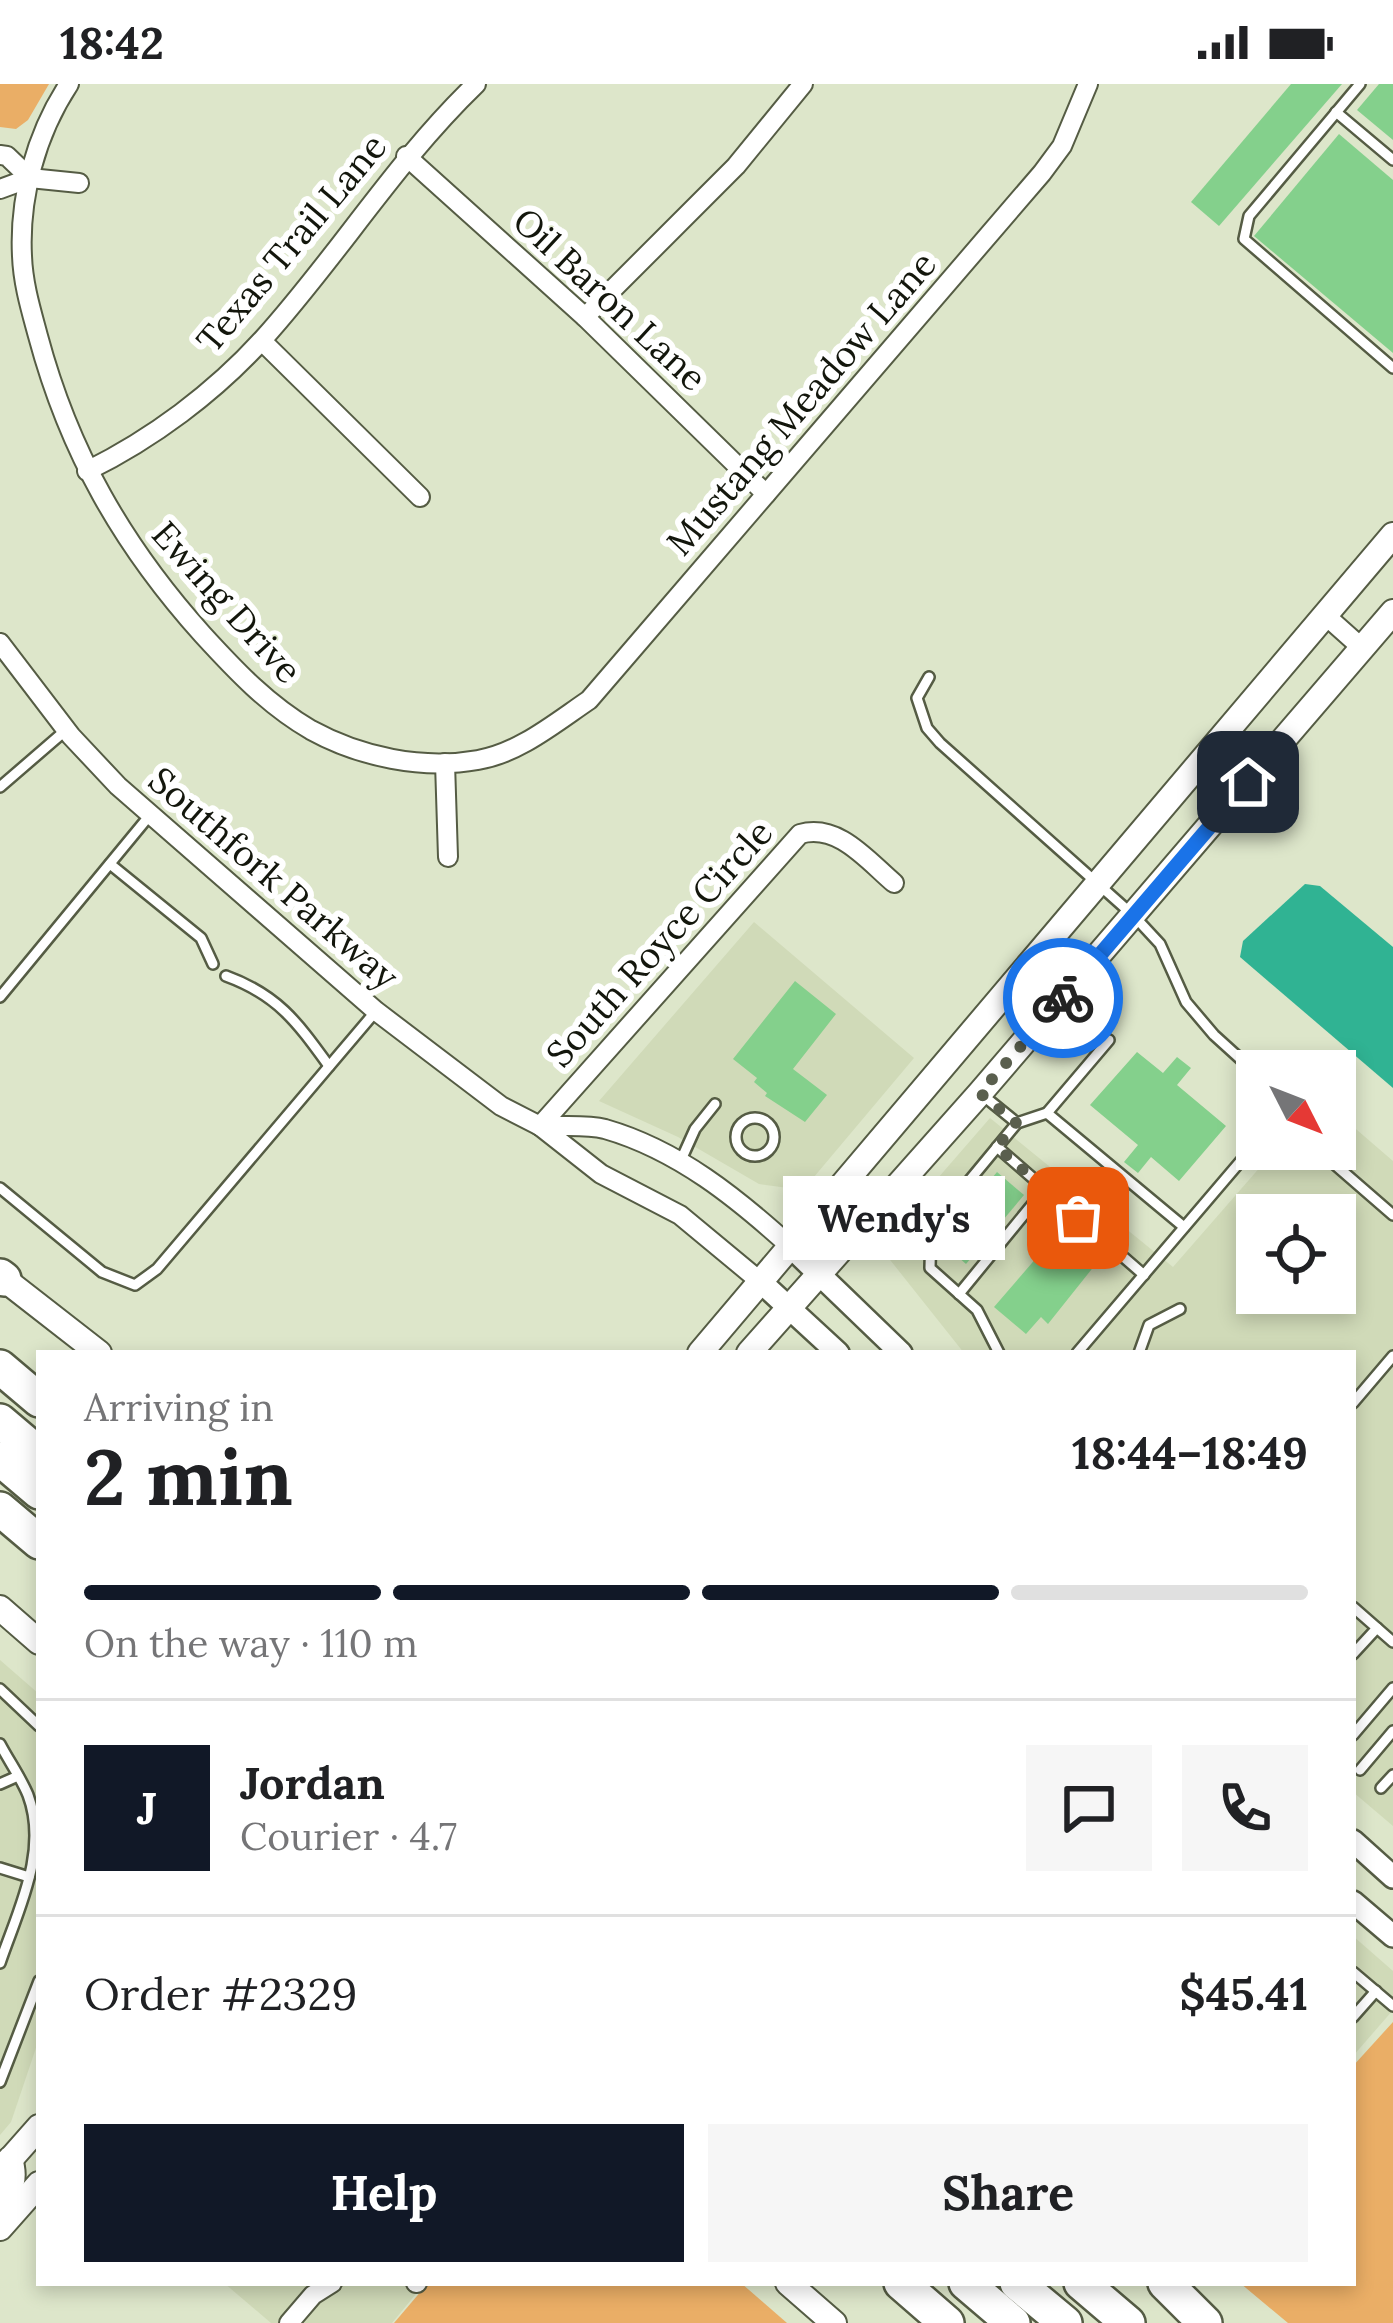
<!DOCTYPE html>
<meta charset="utf-8">
<style>
:root{--surface:#fff;--page:#f6f6f6;--text:#202124;--muted:#757577;--line:#e0e0e0;--accent:#111827}
body{margin:0;font-family:Lora,serif;background:var(--page);color:var(--text);height:100vh;display:flex;flex-direction:column;font-size:45px;white-space:nowrap}
*{box-sizing:border-box;margin:0}
p{font-size:39px;color:var(--muted)}
.icon{flex:none;width:66px;height:66px;fill:none;stroke:currentColor;stroke-width:2;stroke-linecap:round;stroke-linejoin:round}
.map{position:relative;flex:1;overflow:hidden}
.details{position:absolute;left:36px;top:1266px;width:1320px;height:936px;display:flex;flex-direction:column;background:var(--surface);border-radius:0px;box-shadow:0 6px 18px #0003}
.details>*{flex:none}
.needle{width:78px;rotate:132deg}
.tools{position:absolute;left:1236px;top:966px;display:grid;gap:24px}
.tools a{display:grid;place-items:center;width:120px;height:120px;border-radius:0px;background:var(--surface);box-shadow:0 6px 18px #0003;font-size:60px}
.pin{position:absolute;display:grid;place-items:center;width:102px;height:102px;color:#fff;margin:-51px;border-radius:24px;box-shadow:0 6px 18px #0006}
.courier{position:absolute;display:grid;place-items:center;width:120px;height:120px;margin:-60px;border:9px solid #1a73e8;border-radius:50%;background:#fff;color:#222;box-shadow:0 3px 15px #0007}
.bubble{position:absolute;height:84px;border-radius:0px;background:var(--surface);box-shadow:0 6px 18px #0003;font-size:39px;font-weight:700;line-height:84px;text-align:center}
.head em{font-style:normal;font-weight:700}
.head div{display:flex;flex-direction:column-reverse}
.head{display:flex;align-items:center;justify-content:space-between;height:204px;padding:0 48px}
h1{font-size:78px;font-weight:700;line-height:90px}
.bar{display:grid;grid-template-columns:repeat(4,1fr);gap:18px 12px;align-content:center;height:144px;padding:0 48px}
.bar i{height:15px;border-radius:9px;background:var(--line)}
.bar .selected{background:var(--accent)}
.bar p{grid-column:span 4}
.line{display:flex;align-items:center;gap:30px;padding:0 48px;border-top:3px solid var(--line)}
.line div{flex:1}
.round{display:grid;place-items:center;flex:none;width:126px;height:126px;border-radius:0px;background:var(--page)}
.primary-button{display:flex;gap:24px;margin-top:auto;padding:24px 48px}
.primary-button a{flex:1;height:138px;border-radius:0px;background:var(--accent);color:#fff;font-size:48px;font-weight:700;line-height:138px;text-align:center}
.primary-button a+a{background:var(--page);color:var(--text)}
.status{display:flex;justify-content:space-between;align-items:center;height:84px;padding:0 60px;background:var(--surface);direction:ltr}
.status svg{height:33px;fill:currentColor}
.map>svg:first-child{display:block}
</style>
<div class="status"><b>18:42</b><svg viewBox="0 0 49 12"><path d="M0 12V9h3v3zM5 12V6h3v6zM10 12V3h3v9zM15 12V0h3v12zM26 1h20v11H26zM47 4h2v5h-2z"/></svg></div>
<div class="map">
<svg width="1393" height="2239" viewBox="0 0 1393 2239">
<rect width="100%" height="100%" fill="#dde6ca"/>
<g fill="#d0dab8" fill-rule="evenodd">
<polygon points="754,838 914,974 803,1106 759,1100 678,1053 599,1017"/>
<path d="M 1335,1027 L 1393,1077 L 1393,1742 L 1353,1708 L 1353,1269 L 964,1269 L 879,1162 L 990,1034 L 1173,1183 L 1276,1065 L 1335,1065 ZM 1257,1131 L 1335,1131 L 1335,1209 L 1257,1209 Z"/>
<polygon points="0,1576 39,1610 39,1955 11,2038 0,2051"/>
<polygon points="1353,1852 1393,1887 1393,1926 1353,1972"/>
<polygon points="224,2199 425,2199 392,2239 271,2239"/>
</g>
<g fill="#eaae66">
<polygon points="0,0 49,0 28,36 16,45 0,43"/>
<polygon points="1393,1938 1393,2239 1288,2239 1240,2199 1353,2199 1353,1982"/>
<polygon points="428,2199 741,2199 787,2239 394,2239"/>
</g>
<polygon fill="#30b393" points="1305,800 1320,802 1393,863 1393,1004 1240,873 1243,857"/>
<g fill="#84d08c">
<polygon points="1291,0 1342,0 1219,142 1191,118"/>
<polygon points="1379,0 1393,0 1393,56 1357,26"/>
<polygon points="1339,50 1393,96 1393,269 1254,152"/>
<polygon points="795,897 836,930 793,985 827,1011 805,1038 765,1012 767,1009 754,998 757,994 733,975"/>
<polygon points="1137,968 1163,989 1177,973 1191,984 1177,1001 1226,1042 1179,1097 1151,1073 1138,1089 1124,1078 1138,1061 1090,1021"/>
<polygon points="997,1088 1024,1111 966,1180 940,1157"/>
<polygon points="1055,1144 1095,1181 1048,1240 1041,1233 1026,1250 994,1223 1038,1172 1034,1168"/>
</g>
<g fill="none" stroke-linecap="round" stroke-linejoin="round">
<defs>
<g id="service">
<polyline points="1360,0 1249,132 1244,155 1393,284"/>
<polyline points="1336,28 1393,76"/>
<polyline points="929,593 917,614 927,644 940,659 1134,832 1160,860 1186,918 1214,951 1257,990"/>
<polyline points="0,703 66,646"/>
<polyline points="110,780 201,854 213,880"/>
<path d="M 226,892 C 278,911 297,938 329,982"/>
<polyline points="0,913 150,731"/>
<polyline points="980,1009 1017,1039 1047,1029 1184,1143"/>
<polyline points="1047,1029 1109,956"/>
<circle cx="755" cy="1053" r="19"/>
<polyline points="997,1063 1144,1191"/>
<polyline points="1317,1065 1393,1131"/>
<polyline points="681,1076 695,1045 715,1020"/>
<polyline points="0,1104 102,1188 135,1201 157,1185 376,927"/>
<polyline points="959,1210 1045,1105"/>
<polyline points="999,1269 977,1226 930,1184 931,1143 1017,1039"/>
<polyline points="1077,1269 1257,1058"/>
<polyline points="1139,1269 1149,1241 1180,1225"/>
<polyline points="1353,1319 1393,1272"/>
<polyline points="1353,1523 1393,1558"/>
<polyline points="1353,1570 1377,1544"/>
<polyline points="0,1605 39,1642"/>
<polyline points="1353,1651 1393,1604"/>
<path d="M 0,1660 C 9,1677 21,1694 28,1711 C 49,1767 18,1826 0,1879"/>
<polyline points="1360,1686 1393,1647"/>
<polyline points="0,1700 18,1692"/>
<polyline points="1381,1704 1393,1691"/>
<polyline points="0,1784 29,1793"/>
<polyline points="1353,1888 1393,1922"/>
<polyline points="1353,1933 1376,1907"/>
<polyline points="0,1998 39,1897"/>
</g>
<g id="minor">
<path d="M 69,0 C 36,50 19,113 22,172 C 23,200 31,226 38,252 C 69,368 123,462 203,551 C 236,587 268,621 311,646 C 360,673 422,686 478,676 C 519,669 555,639 589,616 L 1042,89 L 1062,62 L 1088,0"/>
<polyline points="0,71 7,72 30,94"/>
<polyline points="406,72 585,233 766,410"/>
<polyline points="0,105 30,94 79,99"/>
<polyline points="585,233 736,82 803,0"/>
<polyline points="262,257 420,413"/>
<path d="M 87,387 C 152,355 214,309 263,255 C 338,172 395,78 476,0"/>
<polyline points="1325,531 1362,564"/>
<polyline points="0,559 71,652 118,702 376,927 501,1022 540,1042 601,1090 680,1131 762,1199"/>
<polyline points="445,679 448,773"/>
<path d="M 540,1042 L 800,750 C 838,739 867,776 894,799"/>
<path d="M 540,1042 C 560,1043 585,1040 605,1045 C 678,1066 737,1114 792,1164"/>
<polyline points="416,2199 417,2199"/>
<polyline points="289,2239 313,2211 332,2199"/>
</g>
<g id="tertiary">
<polyline points="792,1164 901,1269"/>
<polyline points="762,1199 838,1269"/>
<polyline points="1353,1757 1393,1793"/>
<polyline points="1353,1818 1393,1852"/>
</g>
<g id="secondary">
<polyline points="4,1195 99,1269"/>
<polyline points="700,1269 1393,451"/>
<polyline points="749,1269 980,1009 1393,528"/>
<polyline points="0,1524 39,1558"/>
<polyline points="0,2087 39,2043"/>
<path d="M 0,2119 C 12,2104 16,2094 10,2075"/>
<polyline points="0,2144 39,2100"/>
<polyline points="788,2199 834,2239"/>
</g>
<g id="motorway">
<polyline points="0,1192 4,1195"/>
<polyline points="0,1283 39,1316"/>
<polyline points="0,1337 39,1370"/>
<polyline points="0,1375 39,1408"/>
<polyline points="0,1425 39,1458"/>
<polyline points="901,2199 947,2239"/>
<polyline points="966,2199 1013,2239"/>
<polyline points="1017,2199 1065,2239"/>
<polyline points="1081,2199 1128,2239"/>
<polyline points="1165,2199 1205,2239"/>
</g>
</defs>
<use href="#service" stroke="#555c44" stroke-width="14"/>
<use href="#minor" stroke="#555c44" stroke-width="22"/>
<use href="#tertiary" stroke="#555c44" stroke-width="26"/>
<use href="#secondary" stroke="#555c44" stroke-width="28"/>
<use href="#motorway" stroke="#555c44" stroke-width="38"/>
<use href="#service" stroke="#fff" stroke-width="9"/>
<use href="#minor" stroke="#fff" stroke-width="18"/>
<use href="#tertiary" stroke="#fff" stroke-width="21"/>
<use href="#secondary" stroke="#fff" stroke-width="24"/>
<use href="#motorway" stroke="#fff" stroke-width="33"/>
</g>
<g fill="none" stroke-linecap="round" stroke-linejoin="round">
<polyline stroke="#5a5f4e" stroke-width="12" stroke-dasharray="0 21.6" points="1063,914 980,1009 1016,1039 997,1063 1078,1134"/>
<polyline stroke="#1a73e8" stroke-width="15" points="1063,914 1248,698"/>
</g>
<g text-anchor="middle" dominant-baseline="central" stroke-width="12" stroke-linejoin="round" paint-order="stroke">
<g font-size="36" fill="#13160c" stroke="#fff">
<text transform="translate(291 159) rotate(-50)">Texas Trail Lane</text>
<text transform="translate(610 215) rotate(43)">Oil Baron Lane</text>
<text transform="translate(801 319) rotate(-49)">Mustang Meadow Lane</text>
<text transform="translate(227 518) rotate(48)">Ewing Drive</text>
<text transform="translate(274 794) rotate(41)">Southfork Parkway</text>
<text transform="translate(659 859) rotate(-48)">South Royce Circle</text>
</g>
</g>
</svg>
<div class="tools">
<a><svg class="needle" viewBox="-14 -14 28 28"><path d="M0-13l5 13h-10z" fill="#e53935"/><path d="M0 13l5-13h-10z" fill="#757577"/></svg></a>
<a><svg class="icon" aria-label="locate" viewBox="0 0 24 24"><circle cx="12" cy="12" r="6"/><path d="M12 2v4M12 18v4M2 12h4M18 12h4"/></svg></a>
</div>
<div class="pin" style="left:1078px;top:1134px;background:#ea580c"><svg class="icon" aria-label="bag" viewBox="0 0 24 24"><path d="M5 8h14l-1 12H6zM9 8a3 3 0 0 1 6 0"/></svg></div>
<div class="pin" style="left:1248px;top:698px;background:#1f2937"><svg class="icon" aria-label="home" viewBox="0 0 24 24"><path d="M3 11l9-7 9 7M6 9v11h12V9"/></svg></div>
<div class="courier" style="left:1063px;top:914px"><svg class="icon" aria-label="bike" viewBox="0 0 24 24"><circle cx="6" cy="16" r="4"/><circle cx="18" cy="16" r="4"/><path d="M6 16l4-8h5l3 8M10 8l3 8H6M13 5h3"/></svg></div>
<div class="bubble" style="left:783px;top:1092px;width:222px">Wendy's</div>
<section class="details">
<div class="head"><div><h1>2 min</h1><p>Arriving in</p></div><em>18:44–18:49</em></div>
<div class="bar"><i class="selected"></i><i class="selected"></i><i class="selected"></i><i></i><p>On the way · 110 m</p></div>
<div class="line" style="height:216px"><b class="round" style="background:var(--accent);color:#fff">J</b><div><b>Jordan</b><p>Courier · 4.7</p></div><a class="round"><svg class="icon" aria-label="chat" viewBox="0 0 24 24"><path d="M4 5h16v11H9l-5 4z"/></svg></a><a class="round"><svg class="icon" aria-label="phone" viewBox="0 0 24 24"><path d="M5 4h4l2 5-3 2q2 4 5 5l2-3 5 2v4C11 20 4 13 5 4z"/></svg></a></div>
<div class="line" style="height:156px"><div>Order #2329</div><b>$45.41</b></div>
<div class="primary-button"><a>Help</a><a>Share</a></div>
</section>
</div>
